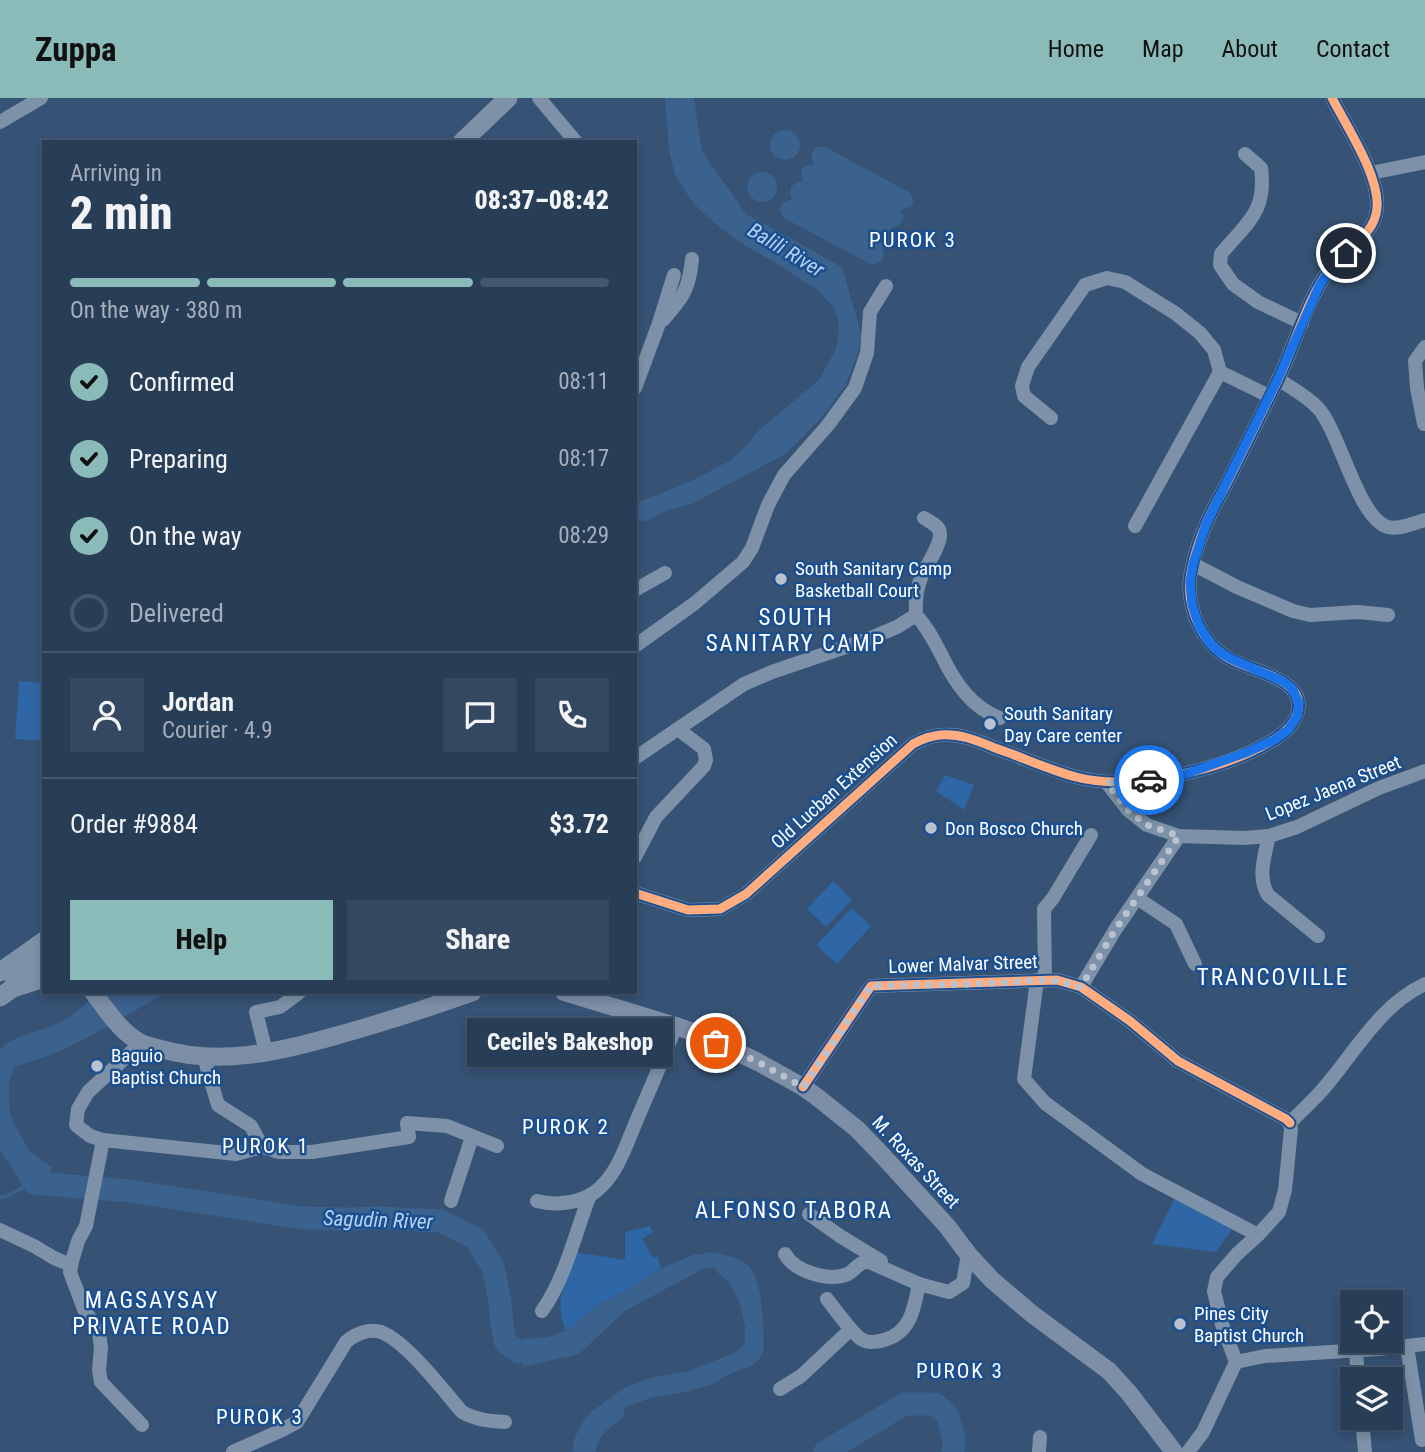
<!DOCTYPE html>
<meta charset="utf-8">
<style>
:root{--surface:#283e57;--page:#344961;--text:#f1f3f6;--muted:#a5aeba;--line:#44576d;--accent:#8bbbb9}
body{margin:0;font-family:"Roboto Condensed",sans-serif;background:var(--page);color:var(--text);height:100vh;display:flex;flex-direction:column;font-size:26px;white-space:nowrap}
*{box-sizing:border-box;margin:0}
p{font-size:23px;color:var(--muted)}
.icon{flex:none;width:38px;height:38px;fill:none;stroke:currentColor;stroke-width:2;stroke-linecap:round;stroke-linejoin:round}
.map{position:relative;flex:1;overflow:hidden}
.sheet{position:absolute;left:42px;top:42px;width:595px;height:854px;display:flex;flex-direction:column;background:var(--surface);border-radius:0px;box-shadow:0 4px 10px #0003,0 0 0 2px var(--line)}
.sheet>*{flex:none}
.controls{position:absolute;left:1340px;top:1192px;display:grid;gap:14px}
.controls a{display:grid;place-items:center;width:63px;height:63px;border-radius:0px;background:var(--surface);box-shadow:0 4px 10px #0003,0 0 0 2px var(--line);font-size:35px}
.pin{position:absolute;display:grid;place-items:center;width:60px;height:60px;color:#fff;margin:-30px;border:4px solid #fff;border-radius:50%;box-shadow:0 2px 7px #0007}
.courier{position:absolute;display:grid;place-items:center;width:70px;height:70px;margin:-35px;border:5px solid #1a73e8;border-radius:50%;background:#fff;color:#222;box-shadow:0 2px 9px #0007}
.bubble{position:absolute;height:49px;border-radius:0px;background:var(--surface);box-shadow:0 4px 10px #0003,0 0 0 2px var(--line);font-size:23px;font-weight:800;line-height:49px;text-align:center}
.head em{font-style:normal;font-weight:800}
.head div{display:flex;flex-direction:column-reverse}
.head{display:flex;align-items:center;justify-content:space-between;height:119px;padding:0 28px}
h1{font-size:46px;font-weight:800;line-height:52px}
.bar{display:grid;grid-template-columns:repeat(4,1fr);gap:10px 7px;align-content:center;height:84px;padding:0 28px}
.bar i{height:9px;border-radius:5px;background:var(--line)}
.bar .active{background:var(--accent)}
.bar p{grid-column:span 4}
.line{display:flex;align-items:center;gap:18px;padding:0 28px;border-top:2px solid var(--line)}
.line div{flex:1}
.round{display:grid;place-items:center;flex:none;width:74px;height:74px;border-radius:0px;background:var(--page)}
ol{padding:0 28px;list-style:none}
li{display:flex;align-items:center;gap:21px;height:77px}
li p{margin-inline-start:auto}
li .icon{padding:7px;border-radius:50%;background:var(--accent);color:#111;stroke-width:4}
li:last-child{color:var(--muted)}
li i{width:38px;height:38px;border:4px solid var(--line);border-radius:50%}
.primary-button{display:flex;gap:14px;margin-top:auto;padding:14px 28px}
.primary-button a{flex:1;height:80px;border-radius:0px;background:var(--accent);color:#111;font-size:28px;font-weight:800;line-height:80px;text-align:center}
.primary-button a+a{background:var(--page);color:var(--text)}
header{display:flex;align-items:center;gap:42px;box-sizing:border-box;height:98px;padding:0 35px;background:var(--accent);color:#111}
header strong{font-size:33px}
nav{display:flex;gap:38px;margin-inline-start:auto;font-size:24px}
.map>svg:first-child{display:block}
</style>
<header>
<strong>Zuppa</strong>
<nav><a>Home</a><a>Map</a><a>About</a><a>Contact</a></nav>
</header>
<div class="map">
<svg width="1425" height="1354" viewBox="0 0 1425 1354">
<rect width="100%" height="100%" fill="#365274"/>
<g fill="#2f66a5">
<polygon points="19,583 44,585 44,643 15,641"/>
<polygon points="945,677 974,687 964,712 936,693"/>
<polygon points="833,783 852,802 826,829 807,811"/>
<polygon points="852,810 871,828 837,866 816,847"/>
<polygon points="1176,1098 1233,1130 1216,1154 1152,1146"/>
<path d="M 650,1128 L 653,1134 L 642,1141 L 653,1160 L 657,1158 L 661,1170 L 624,1194 L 594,1209 L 572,1230 L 565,1232 C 564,1226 561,1221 561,1215 C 558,1197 568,1171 574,1154 L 625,1162 L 625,1134 Z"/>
</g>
<g fill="#3b618d">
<polygon points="665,0 694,0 702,53 746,116 842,169 861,235 859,252 846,287 821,320 787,355 692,406 668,412 647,423 635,422 635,404 645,402 695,381 731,362 748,346 759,332 819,282 836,251 839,235 838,222 833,209 820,194 777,166 746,148 722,131 702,114 691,102 675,77 669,53"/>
<circle cx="785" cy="47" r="15"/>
<path d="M 818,49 L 825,49 L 909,94 C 919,106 909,109 901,113 C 908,124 899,127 891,131 C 898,143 889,145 882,150 L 884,157 C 882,164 877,167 870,166 L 784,120 C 774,108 784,105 792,101 L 790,96 L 791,89 L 797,84 L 802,84 L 801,72 L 807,67 L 812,67 L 813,65 L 811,58 L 814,51 Z"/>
<circle cx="762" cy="89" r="15"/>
<path d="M 100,894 L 167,894 L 98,934 L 56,955 L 15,969 L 9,984 L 9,1009 L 14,1026 L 29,1053 L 52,1069 L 45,1091 L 35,1096 L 21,1084 L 0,1052 L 0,952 C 16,935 34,936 55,927 C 71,920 86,905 100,894 Z"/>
<path d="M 711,1154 C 721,1156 733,1158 743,1164 C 764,1175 763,1227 764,1249 L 763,1254 L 759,1262 L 751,1268 L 725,1278 L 714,1286 L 677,1296 L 653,1299 L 629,1308 L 610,1321 L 594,1336 L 582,1325 L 591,1314 L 624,1290 L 653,1279 L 686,1274 L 734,1255 L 742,1249 L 745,1244 L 745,1228 L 739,1202 L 728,1184 L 713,1170 L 703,1171 L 625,1213 L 579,1256 L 523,1269 L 523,1240 L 542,1241 L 572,1230 L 594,1209 L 624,1194 L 661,1170 L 693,1157 Z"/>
</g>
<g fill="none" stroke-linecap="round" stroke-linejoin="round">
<polyline stroke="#3b618d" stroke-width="3.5" points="0,1099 7,1098 30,1086"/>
<g stroke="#3b618d" stroke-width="23">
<polyline points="0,1024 34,1085 130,1093 303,1120 347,1121 380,1120 441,1123 475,1140 493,1169 500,1203 502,1227 506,1245 519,1254 552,1250"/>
<path d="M 584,1354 C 585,1336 599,1322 613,1313"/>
<polyline points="825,1354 904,1306 935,1306 948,1318 954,1342 953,1354"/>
</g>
<g stroke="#7d92a8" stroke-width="14">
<polyline points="539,0 576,44"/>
<polyline points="0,24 41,0"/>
<path d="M 1245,56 L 1261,70 C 1267,115 1246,125 1221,156 L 1220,167 L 1233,186 L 1258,204 L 1302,225"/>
<polyline points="1371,75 1425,64"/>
<path d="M 663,222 C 683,199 689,192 692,161"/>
<path d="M 1278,281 C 1291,290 1307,298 1318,310 C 1340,334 1358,421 1388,429 C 1399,432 1414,425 1425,422"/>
<polyline points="635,290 658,228 674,177"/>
<polyline points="1051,320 1024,298 1022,288 1028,269 1085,187 1107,180 1125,184 1175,215 1200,235 1214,252 1220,274 1269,298"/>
<polyline points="1424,326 1417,290 1415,263 1425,249"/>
<path d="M 924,420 C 930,424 939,427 940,435 C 941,447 927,467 922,477 C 917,489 915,504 916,517 C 928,530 934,543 942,558 C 955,585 972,610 1000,620"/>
<polyline points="1135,428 1220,274"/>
<polyline points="1193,466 1237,489 1293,513 1310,517 1358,514 1388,517"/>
<polyline points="635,492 665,475"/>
<polyline points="635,548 695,505 743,464 752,450 768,407 784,377 828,327 855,290 867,255 870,214 886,188"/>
<polyline points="635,660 744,586 772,574 866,542 897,529 916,517"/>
<polyline points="1107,685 1128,712 1147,727 1179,738 1244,740 1269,738 1297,729 1379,690 1425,673"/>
<path d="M 1269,738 C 1265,756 1257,780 1268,797 L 1318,838"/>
<polyline points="635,759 656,719 704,668 706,662 704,651 678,631"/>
<path d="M 635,795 L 688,812 L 720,811 L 746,796 L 913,646 C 922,641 930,638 940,637 C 960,635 978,643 995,650 C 1022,659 1049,672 1076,679 C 1132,694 1227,671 1275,641 C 1296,628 1310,603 1286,586 C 1270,574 1246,570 1228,560 C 1202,545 1187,511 1190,481 C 1192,463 1199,443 1206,426 C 1212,412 1220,398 1227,385 C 1244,350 1261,316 1278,282 C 1295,247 1306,203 1329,172 C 1344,152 1375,138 1377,110 C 1380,79 1347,29 1332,0"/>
<polyline points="1137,800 1176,826 1195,866"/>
<polyline points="1037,882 1024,981 1045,1005 1142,1076 1258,1137"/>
<polyline points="1045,882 1044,811 1053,800 1091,737"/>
<polyline points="1081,889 1115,832 1179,738"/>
<polyline points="141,945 88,994 78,1011 76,1027 90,1038 103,1042 236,1056 262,1049 279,1054 312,1054 409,1039 407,1025 447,1028 497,1048"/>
<polyline points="266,954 256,914 280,909 300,894"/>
<polyline points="205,960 207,970 218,1007 251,1028 262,1049"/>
<polyline points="803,989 871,888 1057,882 1081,889 1130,923 1178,963 1286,1021 1290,1025"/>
<path d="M 1290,1025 C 1301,1013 1314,1002 1324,990 C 1355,954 1380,907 1425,886"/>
<polyline points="103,1042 86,1128 78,1143 72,1163 70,1174 84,1211 99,1234 101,1250 99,1272 101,1284 142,1327"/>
<polyline points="451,1103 472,1039"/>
<path d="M 537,1103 C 555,1108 580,1105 595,1094 C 618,1077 627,1044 638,1019 C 651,989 664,959 676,928"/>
<polyline points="809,1116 840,1138 881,1163"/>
<polyline points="0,1132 34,1148 54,1160 71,1167"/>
<path d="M 785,1156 C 795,1174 829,1184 848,1176 C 855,1172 858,1165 867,1163 L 919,1186"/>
<path d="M 827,1201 C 835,1211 854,1238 863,1242 C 868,1245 878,1244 884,1242 C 911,1235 914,1210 919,1186 L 949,1194 L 963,1185 L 968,1156"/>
<path d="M 542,1213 C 566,1179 575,1135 590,1097"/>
<polyline points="1407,1248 1422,1342"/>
<polyline points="1356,1252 1358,1281"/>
<polyline points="1236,1264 1222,1226 1214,1193 1217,1179 1237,1156 1258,1137 1279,1114 1285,1092 1291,1031 1290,1025"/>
<polyline points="1236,1264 1265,1258 1379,1251 1425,1246"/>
<polyline points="780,1291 801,1278 850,1232"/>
<polyline points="1362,1320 1365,1354"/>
<path d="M 233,1354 L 282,1332 L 297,1324 L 346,1244 C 355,1236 369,1230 381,1234 C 407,1244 443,1292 462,1314 C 476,1322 489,1323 505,1324"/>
<polyline points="1039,1354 1040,1339"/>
<polyline points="1188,1354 1203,1334 1236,1264"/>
</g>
<g stroke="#7d8ea7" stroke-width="18">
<path d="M 93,894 C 107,912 120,934 141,945 C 147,948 155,949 161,951 C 219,968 279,954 335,938 C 382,925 428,910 473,894"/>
<polyline points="564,894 676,928 701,937 758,964 803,989 817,999 857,1031 883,1058 947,1128 968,1156 992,1182 1032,1216 1109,1273 1129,1295 1174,1354"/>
</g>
<g stroke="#7e92a7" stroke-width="19">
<polyline points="462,44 508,0"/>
<polyline points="0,874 44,843"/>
<polyline points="13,878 44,859"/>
<polyline points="0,899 13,890 44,880"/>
</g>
<defs>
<g id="cycleway">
<path d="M 635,795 L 688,812 L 720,811 L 746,796 L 913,646 C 922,641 930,638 940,637 C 960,635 978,643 995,650 C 1022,659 1049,672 1076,679 C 1132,694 1227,671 1275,641 C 1296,628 1310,603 1286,586 C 1270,574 1246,570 1228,560 C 1202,545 1187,511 1190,481 C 1192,463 1199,443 1206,426 C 1212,412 1220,398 1227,385 C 1244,350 1261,316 1278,282 C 1295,247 1306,203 1329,172 C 1344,152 1375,138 1377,110 C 1380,79 1347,29 1332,0"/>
<polyline points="803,989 871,888 1057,882 1081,889 1130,923 1178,963 1286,1021 1290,1025"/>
</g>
</defs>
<use href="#cycleway" stroke="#1b4f8f" stroke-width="13"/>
<use href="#cycleway" stroke="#ffac80" stroke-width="9"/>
</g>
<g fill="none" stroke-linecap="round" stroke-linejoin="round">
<polyline stroke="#b9c2ce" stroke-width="7" stroke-dasharray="0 12.6" points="716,945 758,964 803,989 871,888 977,886 1045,882 1057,883 1081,889 1115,832 1179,738 1147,727 1128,712 1107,685 1149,682"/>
<polyline stroke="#1a73e8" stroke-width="9" points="1149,682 1177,679 1248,654 1274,642 1288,632 1297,618 1299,605 1293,592 1288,587 1280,582 1231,561 1219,554 1209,544 1199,528 1192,507 1190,484 1193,466 1206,426 1278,281 1319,188 1330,171 1346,155"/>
</g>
<g fill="#b9c2ce" stroke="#1b4f8f" stroke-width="2.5">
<circle cx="781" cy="481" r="7"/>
<circle cx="990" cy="626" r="7"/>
<circle cx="931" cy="730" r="7"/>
<circle cx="97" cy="968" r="7"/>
<circle cx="1180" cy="1226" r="7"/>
</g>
<g text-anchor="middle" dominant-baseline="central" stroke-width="5" stroke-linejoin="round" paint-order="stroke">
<g font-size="19" fill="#fff" stroke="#1b4f8f" text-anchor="start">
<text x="795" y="470">South Sanitary Camp<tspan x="795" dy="22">Basketball Court</tspan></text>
<text x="1004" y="615">South Sanitary<tspan x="1004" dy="22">Day Care center</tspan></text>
<text x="945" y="730">Don Bosco Church</text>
<text x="111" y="957">Baguio<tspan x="111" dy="22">Baptist Church</tspan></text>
<text x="1194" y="1215">Pines City<tspan x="1194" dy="22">Baptist Church</tspan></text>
</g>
<g font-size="19" fill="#fff" stroke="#1b4f8f">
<text transform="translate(1333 690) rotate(-22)">Lopez Jaena Street</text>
<text transform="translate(834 693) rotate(-42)">Old Lucban Extension</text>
<text transform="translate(963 866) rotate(-2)">Lower Malvar Street</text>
<text transform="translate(916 1064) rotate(47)">M. Roxas Street</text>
</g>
<g font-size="21" letter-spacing="2" fill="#fff" stroke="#1b4f8f">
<text x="913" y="142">PUROK 3</text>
<text x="566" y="1029">PUROK 2</text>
<text x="266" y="1048">PUROK 1</text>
<text x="960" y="1273">PUROK 3</text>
<text x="260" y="1319">PUROK 3</text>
</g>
<g font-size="21" font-style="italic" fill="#b5d3f5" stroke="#1b4f8f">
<text transform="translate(786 152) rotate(31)">Balili River</text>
<text transform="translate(378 1122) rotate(2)">Sagudin River</text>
</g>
<g font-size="23" letter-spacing="2" fill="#fff" stroke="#1b4f8f">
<text x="796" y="519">SOUTH<tspan x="796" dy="26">SANITARY CAMP</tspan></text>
<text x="1273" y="879">TRANCOVILLE</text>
<text x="794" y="1112">ALFONSO TABORA</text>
<text x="152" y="1202">MAGSAYSAY<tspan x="152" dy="26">PRIVATE ROAD</tspan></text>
</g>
</g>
</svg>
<div class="controls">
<a><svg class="icon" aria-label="locate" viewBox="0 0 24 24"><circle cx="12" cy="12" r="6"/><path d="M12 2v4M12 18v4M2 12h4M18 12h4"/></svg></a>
<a><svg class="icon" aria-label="layers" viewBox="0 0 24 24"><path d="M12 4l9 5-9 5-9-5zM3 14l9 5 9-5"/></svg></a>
</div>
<div class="pin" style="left:716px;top:945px;background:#ea580c"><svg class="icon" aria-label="bag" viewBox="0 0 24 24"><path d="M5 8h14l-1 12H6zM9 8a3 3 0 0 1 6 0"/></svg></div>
<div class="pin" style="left:1346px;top:155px;background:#1f2937"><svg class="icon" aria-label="home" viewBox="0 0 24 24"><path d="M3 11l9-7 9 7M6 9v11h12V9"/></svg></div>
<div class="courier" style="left:1149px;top:682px"><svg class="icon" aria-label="car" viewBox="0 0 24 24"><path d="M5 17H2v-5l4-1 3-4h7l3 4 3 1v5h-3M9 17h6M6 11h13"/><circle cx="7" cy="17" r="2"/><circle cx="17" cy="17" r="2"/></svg></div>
<div class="bubble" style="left:467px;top:920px;width:206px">Cecile's Bakeshop</div>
<section class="sheet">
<div class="head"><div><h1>2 min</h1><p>Arriving in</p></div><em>08:37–08:42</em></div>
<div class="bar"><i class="active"></i><i class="active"></i><i class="active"></i><i></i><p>On the way · 380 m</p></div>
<ol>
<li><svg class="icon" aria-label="check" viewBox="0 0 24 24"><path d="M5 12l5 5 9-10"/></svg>Confirmed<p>08:11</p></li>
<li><svg class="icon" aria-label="check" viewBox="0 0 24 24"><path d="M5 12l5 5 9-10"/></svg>Preparing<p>08:17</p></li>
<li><svg class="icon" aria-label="check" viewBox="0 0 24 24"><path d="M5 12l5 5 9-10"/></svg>On the way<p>08:29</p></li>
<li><i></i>Delivered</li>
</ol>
<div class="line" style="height:126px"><a class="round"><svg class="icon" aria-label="person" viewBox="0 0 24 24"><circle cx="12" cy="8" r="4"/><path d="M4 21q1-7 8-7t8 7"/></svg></a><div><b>Jordan</b><p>Courier · 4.9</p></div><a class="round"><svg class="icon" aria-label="chat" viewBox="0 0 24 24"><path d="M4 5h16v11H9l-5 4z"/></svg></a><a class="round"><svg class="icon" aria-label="phone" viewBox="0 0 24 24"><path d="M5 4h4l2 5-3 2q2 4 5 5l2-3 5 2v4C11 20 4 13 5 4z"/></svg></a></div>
<div class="line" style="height:91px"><div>Order #9884</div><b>$3.72</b></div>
<div class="primary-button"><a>Help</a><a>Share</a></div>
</section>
</div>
